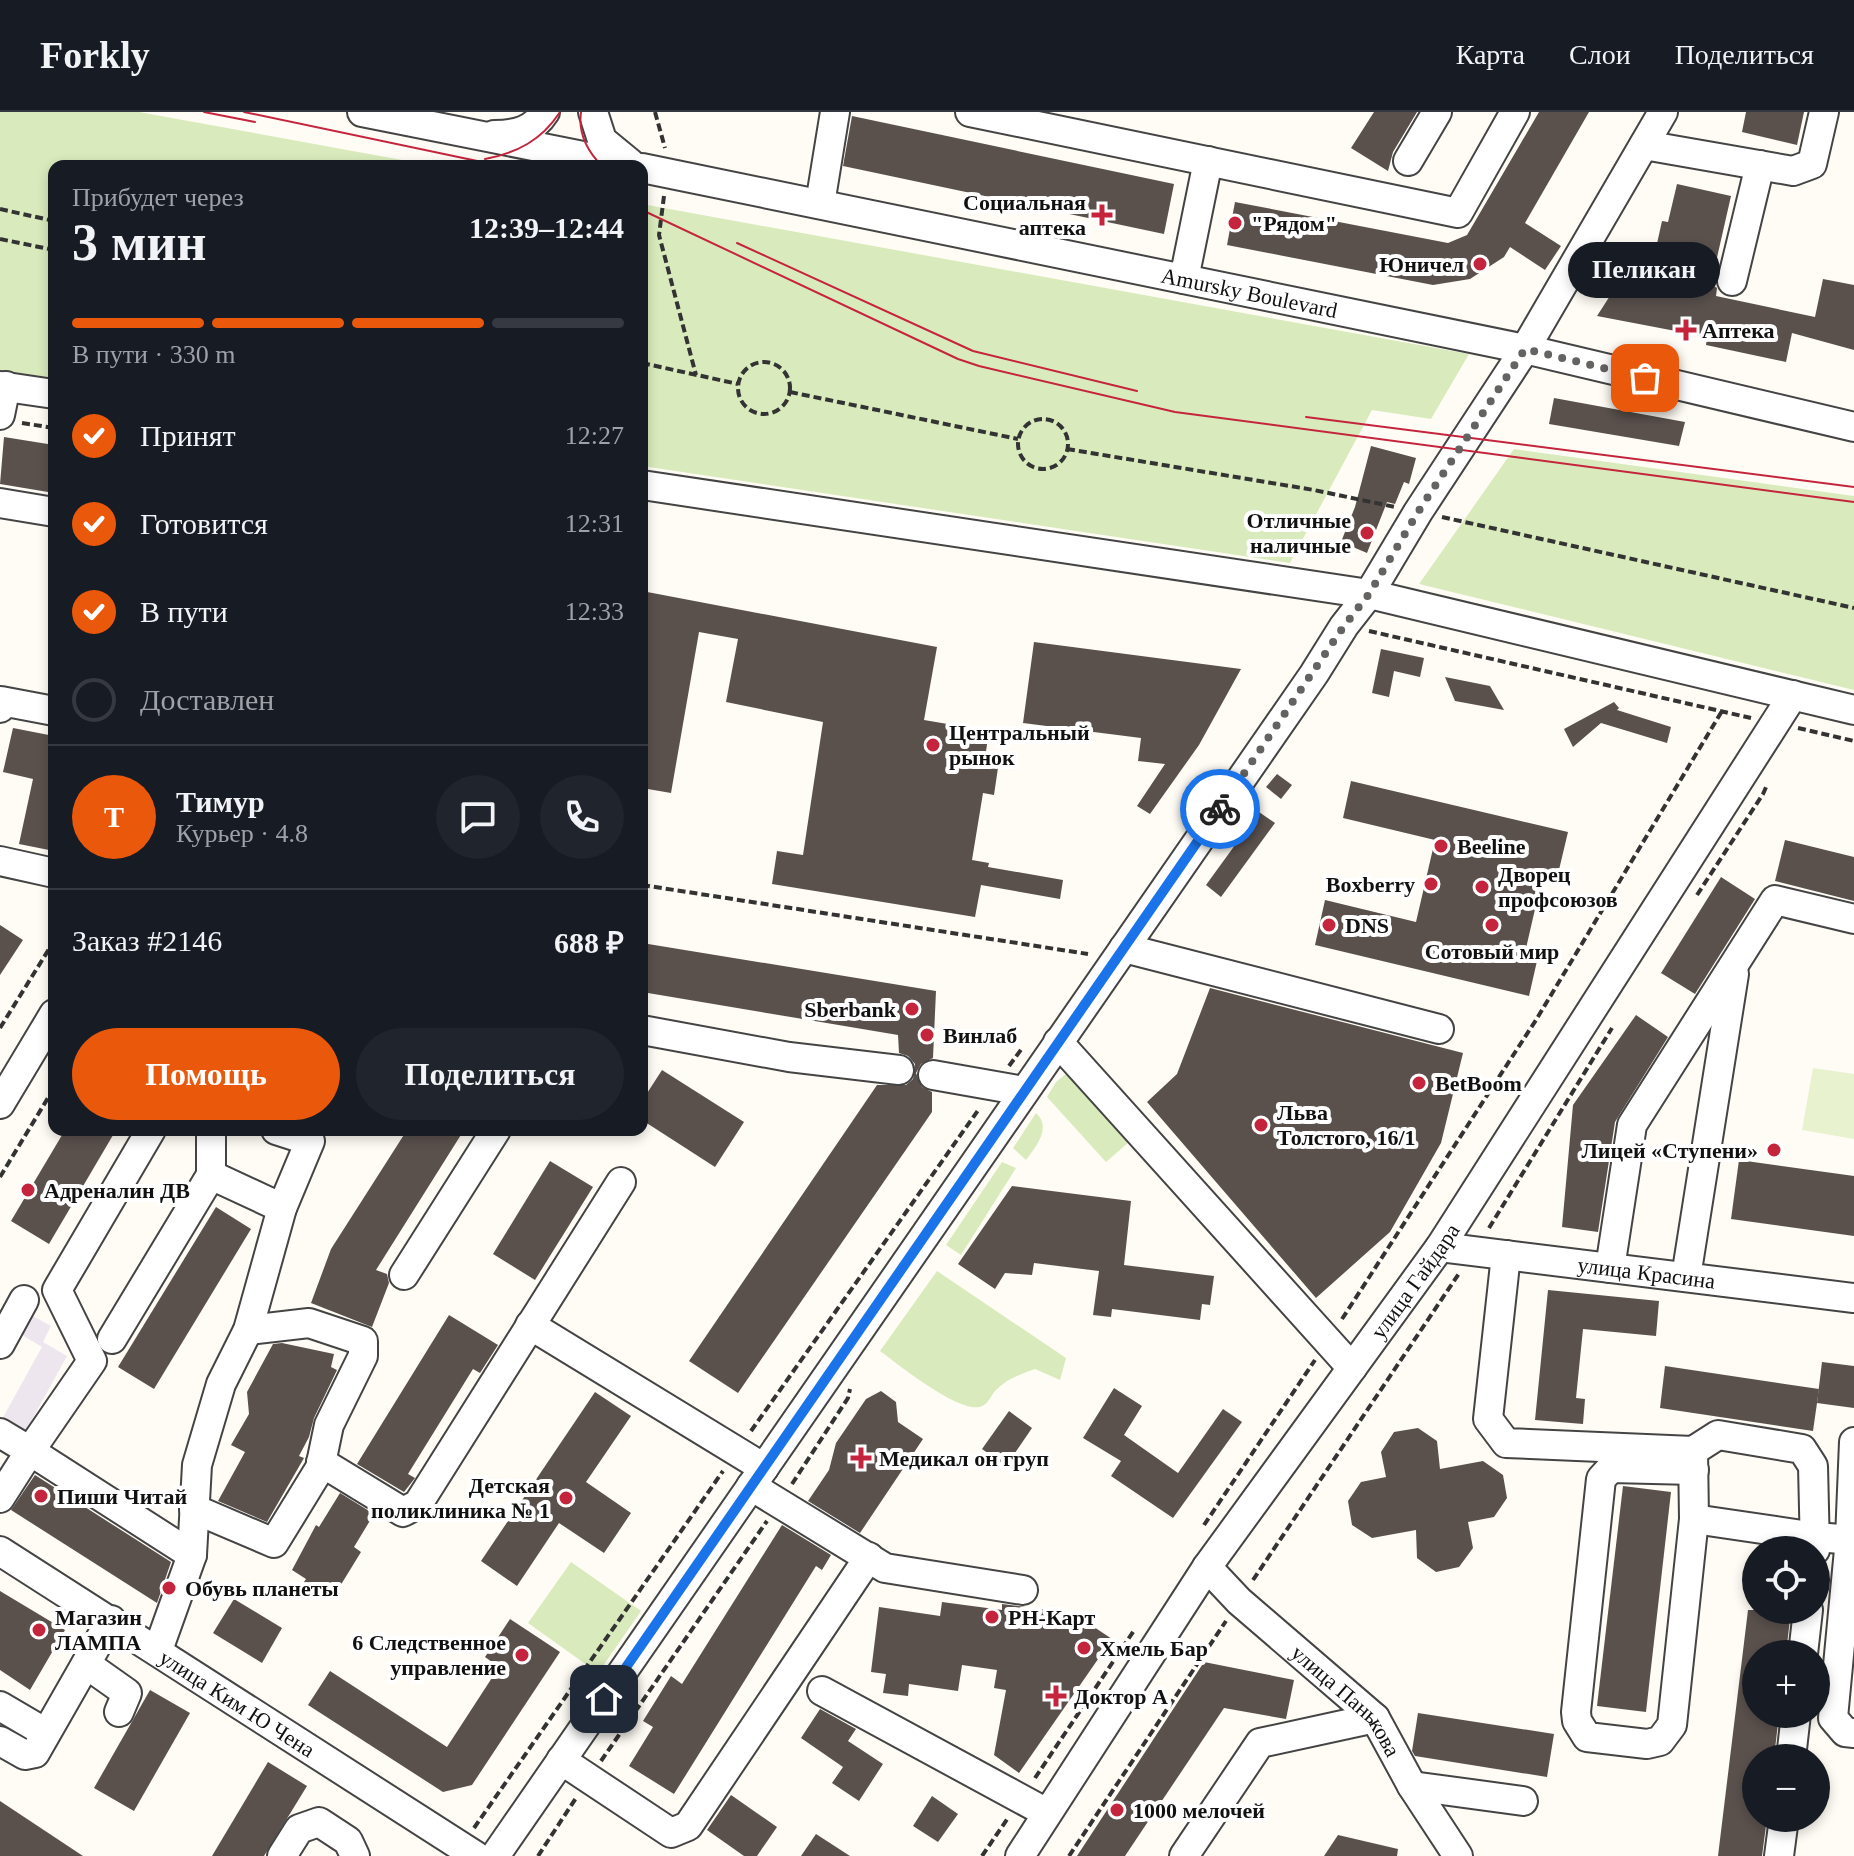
<!DOCTYPE html>
<html lang="ru">
<meta charset="utf-8">
<style>
:root{--surface:#171b24;--page:#20242c;--text:#f1f3f6;--muted:#9ea1a6;--line:#363941;--accent:#ea580c}
body{margin:0;font-family:"Times New Roman",serif;background:var(--page);color:var(--text);height:100vh;display:flex;flex-direction:column;font-size:30px;white-space:nowrap}
*{box-sizing:border-box;margin:0}
p{font-size:26px;color:var(--muted)}
.icon{flex:none;width:44px;height:44px;fill:none;stroke:currentColor;stroke-width:2;stroke-linecap:round;stroke-linejoin:round}
.map{position:relative;flex:1;overflow:hidden}
.details{position:absolute;left:48px;top:48px;width:600px;height:976px;display:flex;flex-direction:column;background:var(--surface);border-radius:16px;box-shadow:0 4px 12px #0003}
.details>*{flex:none}
.tools{position:absolute;left:1742px;top:1424px;display:grid;gap:16px}
.tools a{display:grid;place-items:center;width:88px;height:88px;border-radius:50%;background:var(--surface);box-shadow:0 4px 12px #0003;font-size:40px}
.pin{position:absolute;display:grid;place-items:center;width:68px;height:68px;color:#fff;margin:-34px;border-radius:16px;box-shadow:0 4px 12px #0006}
.courier{position:absolute;display:grid;place-items:center;width:80px;height:80px;margin:-40px;border:6px solid #1a73e8;border-radius:50%;background:#fff;color:#222;box-shadow:0 2px 10px #0007}
.bubble{position:absolute;height:56px;border-radius:28px;background:var(--surface);box-shadow:0 4px 12px #0003;font-size:26px;font-weight:700;line-height:56px;text-align:center}
.overview em{font-style:normal;font-weight:700}
.overview div{display:flex;flex-direction:column-reverse}
.overview{display:flex;align-items:center;justify-content:space-between;height:136px;padding:0 24px}
h1{font-size:52px;font-weight:700;line-height:60px}
.bar{display:grid;grid-template-columns:repeat(4,1fr);gap:12px 8px;align-content:center;height:96px;padding:0 24px}
.bar i{height:10px;border-radius:6px;background:var(--line)}
.bar .on{background:var(--accent)}
.bar p{grid-column:span 4}
.line{display:flex;align-items:center;gap:20px;padding:0 24px;border-top:2px solid var(--line)}
.line div{flex:1}
.round{display:grid;place-items:center;flex:none;width:84px;height:84px;border-radius:42px;background:var(--page)}
ol{padding:0 24px;list-style:none}
li{display:flex;align-items:center;gap:24px;height:88px}
li p{margin-inline-start:auto}
li .icon{padding:8px;border-radius:50%;background:var(--accent);color:#fff;stroke-width:4}
li:last-child{color:var(--muted)}
li i{width:44px;height:44px;border:4px solid var(--line);border-radius:50%}
.primary-button{display:flex;gap:16px;margin-top:auto;padding:16px 24px}
.primary-button a{flex:1;height:92px;border-radius:48px;background:var(--accent);color:#fff;font-size:32px;font-weight:700;line-height:92px;text-align:center}
.primary-button a+a{background:var(--page);color:var(--text)}
header{display:flex;align-items:center;gap:48px;box-sizing:border-box;height:112px;padding:0 40px;background:var(--surface);border-bottom:2px solid var(--line)}
header strong{font-size:38px}
nav{display:flex;gap:44px;margin-inline-start:auto;font-size:28px}
.map>svg:first-child{display:block}
</style>
<header>
<strong>Forkly</strong>
<nav><a>Карта</a><a>Слои</a><a>Поделиться</a></nav>
</header>
<div class="map">
<svg width="1854" height="1744" viewBox="0 0 1854 1744">
<rect width="100%" height="100%" fill="#fffcf5"/>
<polygon fill="#ede6ef" points="33,1204 51,1214 43,1230 67,1244 24,1322 1,1309 42,1235 22,1223"/>
<g fill="#d9ebbc">
<polygon points="0,0 139,0 435,54 54,54 54,266 0,258"/>
<polygon points="642,92 1469,242 1431,307 1372,298 1290,451 642,354"/>
<polygon points="1514,337 1854,384 1854,578 1419,472"/>
<polygon points="1066,962 1071,964 1129,1030 1106,1050 1047,985 1056,970"/>
<path d="M 1036,1001 C 1052,1016 1036,1034 1026,1048 L 1013,1036 Z"/>
<polygon points="1002,1050 1016,1056 961,1143 946,1133"/>
<path d="M 937,1159 L 1066,1246 L 1060,1268 L 1035,1257 C 1021,1262 1007,1267 996,1278 C 992,1282 989,1290 984,1293 C 965,1307 898,1252 880,1239 Z"/>
<polygon points="571,1450 641,1499 598,1561 528,1511"/>
</g>
<polygon fill="#e9f2cf" points="1813,956 1854,962 1854,1027 1802,1018"/>
<g fill="#5a514d">
<polygon points="1374,0 1417,0 1393,40 1388,59 1351,36"/>
<polygon points="1539,0 1589,0 1525,111 1561,134 1545,158 1510,135 1504,145 1470,167 1433,173 1227,133 1235,90 1448,131 1467,123"/>
<polygon points="1746,0 1804,0 1797,33 1742,20"/>
<polygon points="852,4 1174,72 1164,122 843,54"/>
<polygon points="1677,72 1731,84 1711,172 1717,176 1716,184 1815,205 1823,167 1854,173 1854,238 1792,221 1786,250 1706,233 1707,225 1597,204 1633,148 1652,154 1662,109 1668,110"/>
<polygon points="1554,286 1685,310 1679,334 1549,312"/>
<polygon points="4,325 54,333 54,381 0,372"/>
<polygon points="1371,334 1416,346 1409,372 1404,370 1395,392 1387,390 1367,441 1341,430 1355,395"/>
<polygon points="642,479 937,535 924,608 989,619 985,646 999,649 994,683 983,681 972,748 989,751 988,755 1063,768 1060,787 981,773 975,805 772,772 777,739 803,743 823,610 726,590 738,527 699,520 671,681 642,676"/>
<polygon points="1034,530 1241,557 1199,633 1150,702 1137,694 1165,652 1138,649 1141,626 1023,611"/>
<polygon points="1381,537 1424,546 1420,565 1394,559 1389,585 1372,581"/>
<polygon points="1445,565 1490,574 1504,598 1455,589"/>
<polygon points="1614,590 1619,596 1617,598 1671,615 1667,631 1601,611 1573,635 1564,617"/>
<polygon points="13,616 54,624 54,739 19,732 33,667 3,660"/>
<polygon points="1277,662 1292,673 1281,687 1266,675"/>
<polygon points="1351,669 1568,720 1558,762 1544,758 1524,845 1537,849 1529,884 1315,833 1325,788 1416,810 1435,728 1343,706"/>
<polygon points="1259,700 1275,711 1221,785 1206,773"/>
<polygon points="1785,728 1854,745 1854,789 1775,769"/>
<polygon points="1721,765 1755,787 1695,882 1661,861"/>
<polygon points="0,813 23,828 0,863"/>
<polygon points="642,831 936,879 933,946 921,952 916,961 922,975 932,980 932,1000 738,1281 689,1249 877,973 906,973 913,967 915,952 908,944 899,941 898,923 642,880"/>
<polygon points="1210,876 1463,941 1441,1031 1390,1120 1316,1186 1147,990 1177,962"/>
<polygon points="1636,903 1668,925 1615,1010 1598,1120 1562,1115 1573,993"/>
<polygon points="662,958 744,1010 715,1055 642,1008 642,989"/>
<polygon points="65,1018 116,1018 49,1132 11,1109"/>
<polygon points="407,1018 464,1018 376,1158 387,1162 389,1171 372,1215 311,1191 331,1137"/>
<polygon points="1739,1048 1854,1064 1854,1124 1731,1107"/>
<polygon points="550,1049 593,1075 535,1168 493,1142"/>
<polygon points="1012,1074 1131,1089 1124,1153 1214,1164 1210,1193 1202,1192 1200,1208 1112,1197 1111,1205 1093,1203 1099,1159 1034,1151 1032,1163 1005,1161 995,1177 958,1152"/>
<polygon points="216,1095 251,1117 154,1277 118,1255"/>
<polygon points="1548,1178 1659,1189 1656,1224 1583,1217 1576,1286 1585,1287 1583,1312 1535,1308"/>
<polygon points="449,1203 498,1233 480,1261 473,1257 408,1362 415,1366 404,1380 357,1352"/>
<polygon points="282,1231 334,1242 331,1255 337,1258 314,1306 309,1325 299,1344 304,1346 267,1410 218,1389 245,1340 231,1333 249,1302 247,1280 273,1232"/>
<polygon points="1822,1250 1854,1254 1854,1296 1817,1291"/>
<polygon points="1665,1254 1819,1277 1813,1319 1660,1296"/>
<polygon points="1114,1276 1142,1294 1124,1323 1178,1361 1223,1297 1242,1310 1173,1406 1111,1364 1121,1349 1083,1326"/>
<polygon points="881,1279 896,1290 898,1310 923,1327 860,1421 808,1389 829,1358 836,1331 866,1287"/>
<polygon points="595,1280 631,1304 586,1370 631,1401 604,1441 559,1411 517,1474 481,1449"/>
<polygon points="1009,1299 1032,1316 1006,1354 982,1337"/>
<polygon points="1418,1316 1437,1329 1440,1357 1483,1349 1503,1363 1507,1386 1494,1405 1468,1410 1473,1436 1459,1455 1436,1460 1417,1446 1416,1418 1372,1426 1352,1413 1348,1389 1361,1370 1386,1365 1381,1340 1394,1320"/>
<polygon points="35,1363 171,1450 157,1491 11,1398"/>
<polygon points="1623,1374 1671,1380 1646,1600 1597,1594"/>
<polygon points="340,1381 374,1402 354,1435 361,1440 334,1484 323,1477 321,1480 304,1470 306,1467 292,1458 316,1413 319,1415"/>
<polygon points="782,1413 831,1443 822,1458 816,1454 674,1682 629,1654 653,1615 643,1609 671,1564 682,1572"/>
<polygon points="0,1479 65,1518 30,1578 0,1558"/>
<polygon points="234,1487 282,1516 262,1551 213,1521"/>
<polygon points="942,1490 1002,1498 1002,1492 1073,1501 1112,1527 1019,1661 994,1643 1006,1578 994,1576 997,1558 962,1553 958,1579 909,1572 908,1584 883,1581 886,1562 871,1560 879,1495 940,1504"/>
<polygon points="1748,1498 1791,1498 1786,1542 1756,1542 1756,1602 1779,1602 1774,1646 1756,1646 1756,1706 1767,1706 1762,1744 1718,1744"/>
<polygon points="510,1507 560,1540 472,1673 443,1680 308,1593 330,1559 447,1635 499,1555 485,1545"/>
<polygon points="1204,1550 1294,1568 1286,1607 1224,1596 1125,1744 1077,1744"/>
<polygon points="150,1578 190,1601 134,1699 94,1676"/>
<polygon points="820,1597 856,1617 848,1629 883,1652 859,1689 832,1671 843,1655 801,1626"/>
<polygon points="1418,1601 1554,1622 1547,1665 1415,1644 1412,1639"/>
<polygon points="268,1650 307,1674 264,1744 212,1744"/>
<polygon points="731,1683 777,1715 757,1744 744,1744 707,1718"/>
<polygon points="932,1684 958,1702 938,1730 913,1714"/>
<polygon points="0,1689 83,1744 0,1744"/>
<polygon points="816,1722 850,1744 801,1744"/>
<polygon points="1338,1723 1398,1737 1397,1744 1324,1744"/>
</g>
<g fill="none" stroke-linecap="round" stroke-linejoin="round">
<defs>
<g id="minor">
<polyline points="362,0 633,54"/>
<polyline points="593,0 602,28 630,51"/>
<polyline points="970,0 1458,101 1515,0"/>
<path d="M 494,23 C 516,23 533,19 545,0"/>
<polyline points="1644,33 1793,59 1812,52 1824,0"/>
<polyline points="1408,49 1437,0"/>
<path id="s1" d="M 642,56 L 1525,237 L 1854,315"/>
<polyline points="820,92 835,0"/>
<polyline points="1184,167 1208,49"/>
<polyline points="1732,169 1760,53"/>
<polyline points="0,274 54,282"/>
<polyline points="0,303 6,274"/>
<polyline points="642,373 1369,482 1854,598"/>
<polyline points="0,391 54,400"/>
<polyline points="0,596 1,589 54,599"/>
<polyline points="0,749 54,761"/>
<polyline points="1124,836 1439,917"/>
<polyline points="642,918 789,945 899,958"/>
<polyline points="1058,930 1352,1256"/>
<polyline points="933,963 1024,979"/>
<polyline points="0,992 54,902"/>
<polyline points="211,1063 211,1018"/>
<path id="s2" d="M 1440,1135 L 1854,1186"/>
<polyline points="1506,1143 1488,1307 1506,1331 1693,1339 1694,1407 1816,1425 1854,1428"/>
<polyline points="1610,1156 1632,1013 1775,788 1854,807"/>
<polyline points="404,1163 496,1018"/>
<polyline points="1686,1165 1734,862"/>
<polyline points="530,1213 764,1356"/>
<polyline points="112,1227 211,1063 282,1096"/>
<polyline points="0,1232 24,1188"/>
<polyline points="0,1321 30,1339 92,1249 57,1178 151,1018"/>
<polyline points="1854,1330 1850,1427 1833,1606 1845,1620 1854,1621"/>
<polyline points="1693,1339 1718,1323 1802,1337 1813,1354 1815,1438"/>
<polyline points="321,1350 403,1400 418,1392 621,1070"/>
<polyline points="1694,1358 1611,1356 1601,1367 1576,1600 1577,1609 1587,1625 1647,1632 1660,1629 1672,1613 1694,1407"/>
<polyline points="751,1374 885,1456 1023,1478"/>
<polyline points="0,1386 30,1339 192,1443"/>
<polyline points="194,1397 274,1431 320,1356 329,1313 363,1244 363,1229 309,1211 248,1218"/>
<path id="s3" d="M 0,1439 L 476,1744"/>
<path id="s4" d="M 1207,1455 L 1239,1489 L 1375,1606 L 1412,1674 L 1458,1744"/>
<polyline points="158,1538 192,1443 197,1353 221,1272 248,1218 282,1096 310,1029 276,1018"/>
<polyline points="1803,1542 1808,1498"/>
<polyline points="86,1552 127,1581 119,1600"/>
<polyline points="822,1579 1047,1701"/>
<polyline points="0,1594 46,1621"/>
<polyline points="0,1629 25,1643 35,1641 111,1508"/>
<polyline points="1791,1646 1796,1602"/>
<polyline points="561,1648 671,1721 688,1714 869,1445"/>
<polyline points="1412,1674 1523,1689"/>
<polyline points="282,1744 299,1717 319,1710 348,1729 355,1744"/>
<polyline points="495,1744 1314,562 1344,514 1369,482 1418,400 1525,237 1663,0"/>
<path id="s5" d="M 1020,1744 L 1207,1455 L 1440,1135 L 1793,583"/>
<polyline points="1184,1744 1260,1631 1375,1606"/>
<polyline points="1779,1744 1784,1706"/>
</g>
</defs>
<use href="#minor" stroke="#444" stroke-width="32"/>
<g stroke="#333" stroke-width="4" stroke-dasharray="8 4" stroke-linecap="butt">
<polyline points="655,0 665,36"/>
<polyline points="664,84 659,123 696,263"/>
<polyline points="0,97 54,109"/>
<polyline points="0,127 54,138"/>
<circle cx="764" cy="276" r="26"/>
<polyline points="642,251 738,272"/>
<polyline points="790,280 1018,327"/>
<circle cx="1043" cy="332" r="25"/>
<polyline points="22,311 54,316"/>
<polyline points="1067,337 1314,378 1395,395"/>
<polyline points="1442,405 1854,496"/>
<polyline points="1369,519 1751,606"/>
<polyline points="1798,616 1854,629"/>
<polyline points="642,773 1088,842"/>
<polyline points="1697,783 1763,682 1767,673"/>
<polyline points="0,916 54,829"/>
<polyline points="1009,954 1023,935"/>
<polyline points="0,1065 54,976"/>
<polyline points="1489,1116 1612,916"/>
<polyline points="1342,1207 1536,908 1722,599"/>
<polyline points="751,1319 979,997"/>
<polyline points="792,1372 848,1286 850,1277"/>
<polyline points="1204,1413 1315,1248"/>
<polyline points="1253,1468 1460,1160"/>
<polyline points="601,1649 767,1409"/>
<polyline points="1035,1666 1135,1517"/>
<polyline points="474,1716 723,1359"/>
<polyline points="538,1744 576,1686"/>
<polyline points="982,1744 1008,1706"/>
<polyline points="1069,1744 1226,1509"/>
</g>
<use href="#minor" stroke="#fff" stroke-width="28"/>
<g stroke="#c5253c" stroke-width="2">
<polyline points="204,0 255,10"/>
<polyline points="244,0 501,54"/>
<path d="M 581,0 C 578,21 587,39 602,54"/>
<path d="M 485,47 C 517,41 542,28 560,0"/>
<polyline points="642,98 958,247 979,254 1175,300 1854,390"/>
<polyline points="737,131 973,239 1137,279"/>
<polyline points="1306,305 1854,375"/>
</g>
</g>
<g fill="none" stroke-linecap="round" stroke-linejoin="round">
<polyline stroke="#646361" stroke-width="8" stroke-dasharray="0 14.4" points="1220,697 1344,514 1369,482 1418,400 1525,237 1645,266"/>
<polyline stroke="#1a73e8" stroke-width="10" points="604,1587 1220,697"/>
</g>
<g fill="#c5253c" stroke="#fff" stroke-width="3">
<path d="M1098 91h8v8h8v8h-8v8h-8v-8h-8v-8h8z"/>
<circle cx="1235" cy="111" r="8"/>
<circle cx="1480" cy="152" r="8"/>
<path d="M1682 206h8v8h8v8h-8v8h-8v-8h-8v-8h8z"/>
<circle cx="1367" cy="421" r="8"/>
<circle cx="933" cy="633" r="8"/>
<circle cx="1441" cy="734" r="8"/>
<circle cx="1431" cy="772" r="8"/>
<circle cx="1482" cy="775" r="8"/>
<circle cx="1329" cy="813" r="8"/>
<circle cx="1492" cy="813" r="8"/>
<circle cx="912" cy="897" r="8"/>
<circle cx="927" cy="923" r="8"/>
<circle cx="1419" cy="971" r="8"/>
<circle cx="1261" cy="1013" r="8"/>
<circle cx="1774" cy="1038" r="8"/>
<circle cx="28" cy="1078" r="8"/>
<path d="M857 1334h8v8h8v8h-8v8h-8v-8h-8v-8h8z"/>
<circle cx="41" cy="1384" r="8"/>
<circle cx="566" cy="1386" r="8"/>
<circle cx="169" cy="1476" r="8"/>
<circle cx="992" cy="1505" r="8"/>
<circle cx="39" cy="1518" r="8"/>
<circle cx="1084" cy="1536" r="8"/>
<circle cx="522" cy="1543" r="8"/>
<path d="M1052 1572h8v8h8v8h-8v8h-8v-8h-8v-8h8z"/>
<circle cx="1117" cy="1698" r="8"/>
</g>
<g text-anchor="middle" dominant-baseline="central" stroke-width="8" stroke-linejoin="round" paint-order="stroke">
<g font-size="22" font-weight="bold" fill="#111" stroke="#fff" text-anchor="start">
<text x="1086" y="90" text-anchor="end">Социальная<tspan x="1086" dy="25">аптека</tspan></text>
<text x="1251" y="111">"Рядом"</text>
<text x="1464" y="152" text-anchor="end">Юничел</text>
<text x="1702" y="218">Аптека</text>
<text x="1351" y="408" text-anchor="end">Отличные<tspan x="1351" dy="25">наличные</tspan></text>
<text x="949" y="620">Центральный<tspan x="949" dy="25">рынок</tspan></text>
<text x="1457" y="734">Beeline</text>
<text x="1498" y="762">Дворец<tspan x="1498" dy="25">профсоюзов</tspan></text>
<text x="1415" y="772" text-anchor="end">Boxberry</text>
<text x="1345" y="813">DNS</text>
<text x="1492" y="839" text-anchor="middle">Сотовый мир</text>
<text x="896" y="897" text-anchor="end">Sberbank</text>
<text x="943" y="923">Винлаб</text>
<text x="1435" y="971">BetBoom</text>
<text x="1277" y="1000">Льва<tspan x="1277" dy="25">Толстого, 16/1</tspan></text>
<text x="1758" y="1038" text-anchor="end">Лицей «Ступени»</text>
<text x="44" y="1078">Адреналин ДВ</text>
<text x="879" y="1346">Медикал он груп</text>
<text x="550" y="1373" text-anchor="end">Детская<tspan x="550" dy="25">поликлиника № 1</tspan></text>
<text x="57" y="1384">Пиши Читай</text>
<text x="185" y="1476">Обувь планеты</text>
<text x="55" y="1505">Магазин<tspan x="55" dy="25">ЛАМПА</tspan></text>
<text x="1008" y="1505">РН-Карт</text>
<text x="506" y="1530" text-anchor="end">6 Следственное<tspan x="506" dy="25">управление</tspan></text>
<text x="1100" y="1536">Хмель Бар</text>
<text x="1074" y="1584">Доктор А</text>
<text x="1133" y="1698">1000 мелочей</text>
</g>
<g font-size="22" fill="#111" stroke="#fff">
<text stroke="none"><textPath href="#s1" startOffset="620">Amursky Boulevard</textPath></text>
<text stroke="none"><textPath href="#s2" startOffset="208">улица Красина</textPath></text>
<text stroke="none"><textPath href="#s5" startOffset="698">улица Гайдара</textPath></text>
<text stroke="none"><textPath href="#s3" startOffset="282">улица Ким Ю Чена</textPath></text>
<text stroke="none"><textPath href="#s4" startOffset="194">улица Панькова</textPath></text>
</g>
</g>
</svg>
<div class="tools">
<a><svg class="icon" aria-label="locate" viewBox="0 0 24 24"><circle cx="12" cy="12" r="6"/><path d="M12 2v4M12 18v4M2 12h4M18 12h4"/></svg></a>
<a>+</a>
<a>−</a>
</div>
<div class="pin" style="left:1645px;top:266px;background:#ea580c"><svg class="icon" aria-label="bag" viewBox="0 0 24 24"><path d="M5 8h14l-1 12H6zM9 8a3 3 0 0 1 6 0"/></svg></div>
<div class="pin" style="left:604px;top:1587px;background:#1f2937"><svg class="icon" aria-label="home" viewBox="0 0 24 24"><path d="M3 11l9-7 9 7M6 9v11h12V9"/></svg></div>
<div class="courier" style="left:1220px;top:697px"><svg class="icon" aria-label="bike" viewBox="0 0 24 24"><circle cx="6" cy="16" r="4"/><circle cx="18" cy="16" r="4"/><path d="M6 16l4-8h5l3 8M10 8l3 8H6M13 5h3"/></svg></div>
<div class="bubble" style="left:1568px;top:130px;width:152px">Пеликан</div>
<section class="details">
<div class="overview"><div><h1>3 мин</h1><p>Прибудет через</p></div><em>12:39–12:44</em></div>
<div class="bar"><i class="on"></i><i class="on"></i><i class="on"></i><i></i><p>В пути · 330 m</p></div>
<ol>
<li><svg class="icon" aria-label="check" viewBox="0 0 24 24"><path d="M5 12l5 5 9-10"/></svg>Принят<p>12:27</p></li>
<li><svg class="icon" aria-label="check" viewBox="0 0 24 24"><path d="M5 12l5 5 9-10"/></svg>Готовится<p>12:31</p></li>
<li><svg class="icon" aria-label="check" viewBox="0 0 24 24"><path d="M5 12l5 5 9-10"/></svg>В пути<p>12:33</p></li>
<li><i></i>Доставлен</li>
</ol>
<div class="line" style="height:144px"><b class="round" style="background:var(--accent);color:#fff">Т</b><div><b>Тимур</b><p>Курьер · 4.8</p></div><a class="round"><svg class="icon" aria-label="chat" viewBox="0 0 24 24"><path d="M4 5h16v11H9l-5 4z"/></svg></a><a class="round"><svg class="icon" aria-label="phone" viewBox="0 0 24 24"><path d="M5 4h4l2 5-3 2q2 4 5 5l2-3 5 2v4C11 20 4 13 5 4z"/></svg></a></div>
<div class="line" style="height:104px"><div>Заказ #2146</div><b>688 ₽</b></div>
<div class="primary-button"><a>Помощь</a><a>Поделиться</a></div>
</section>
</div>
